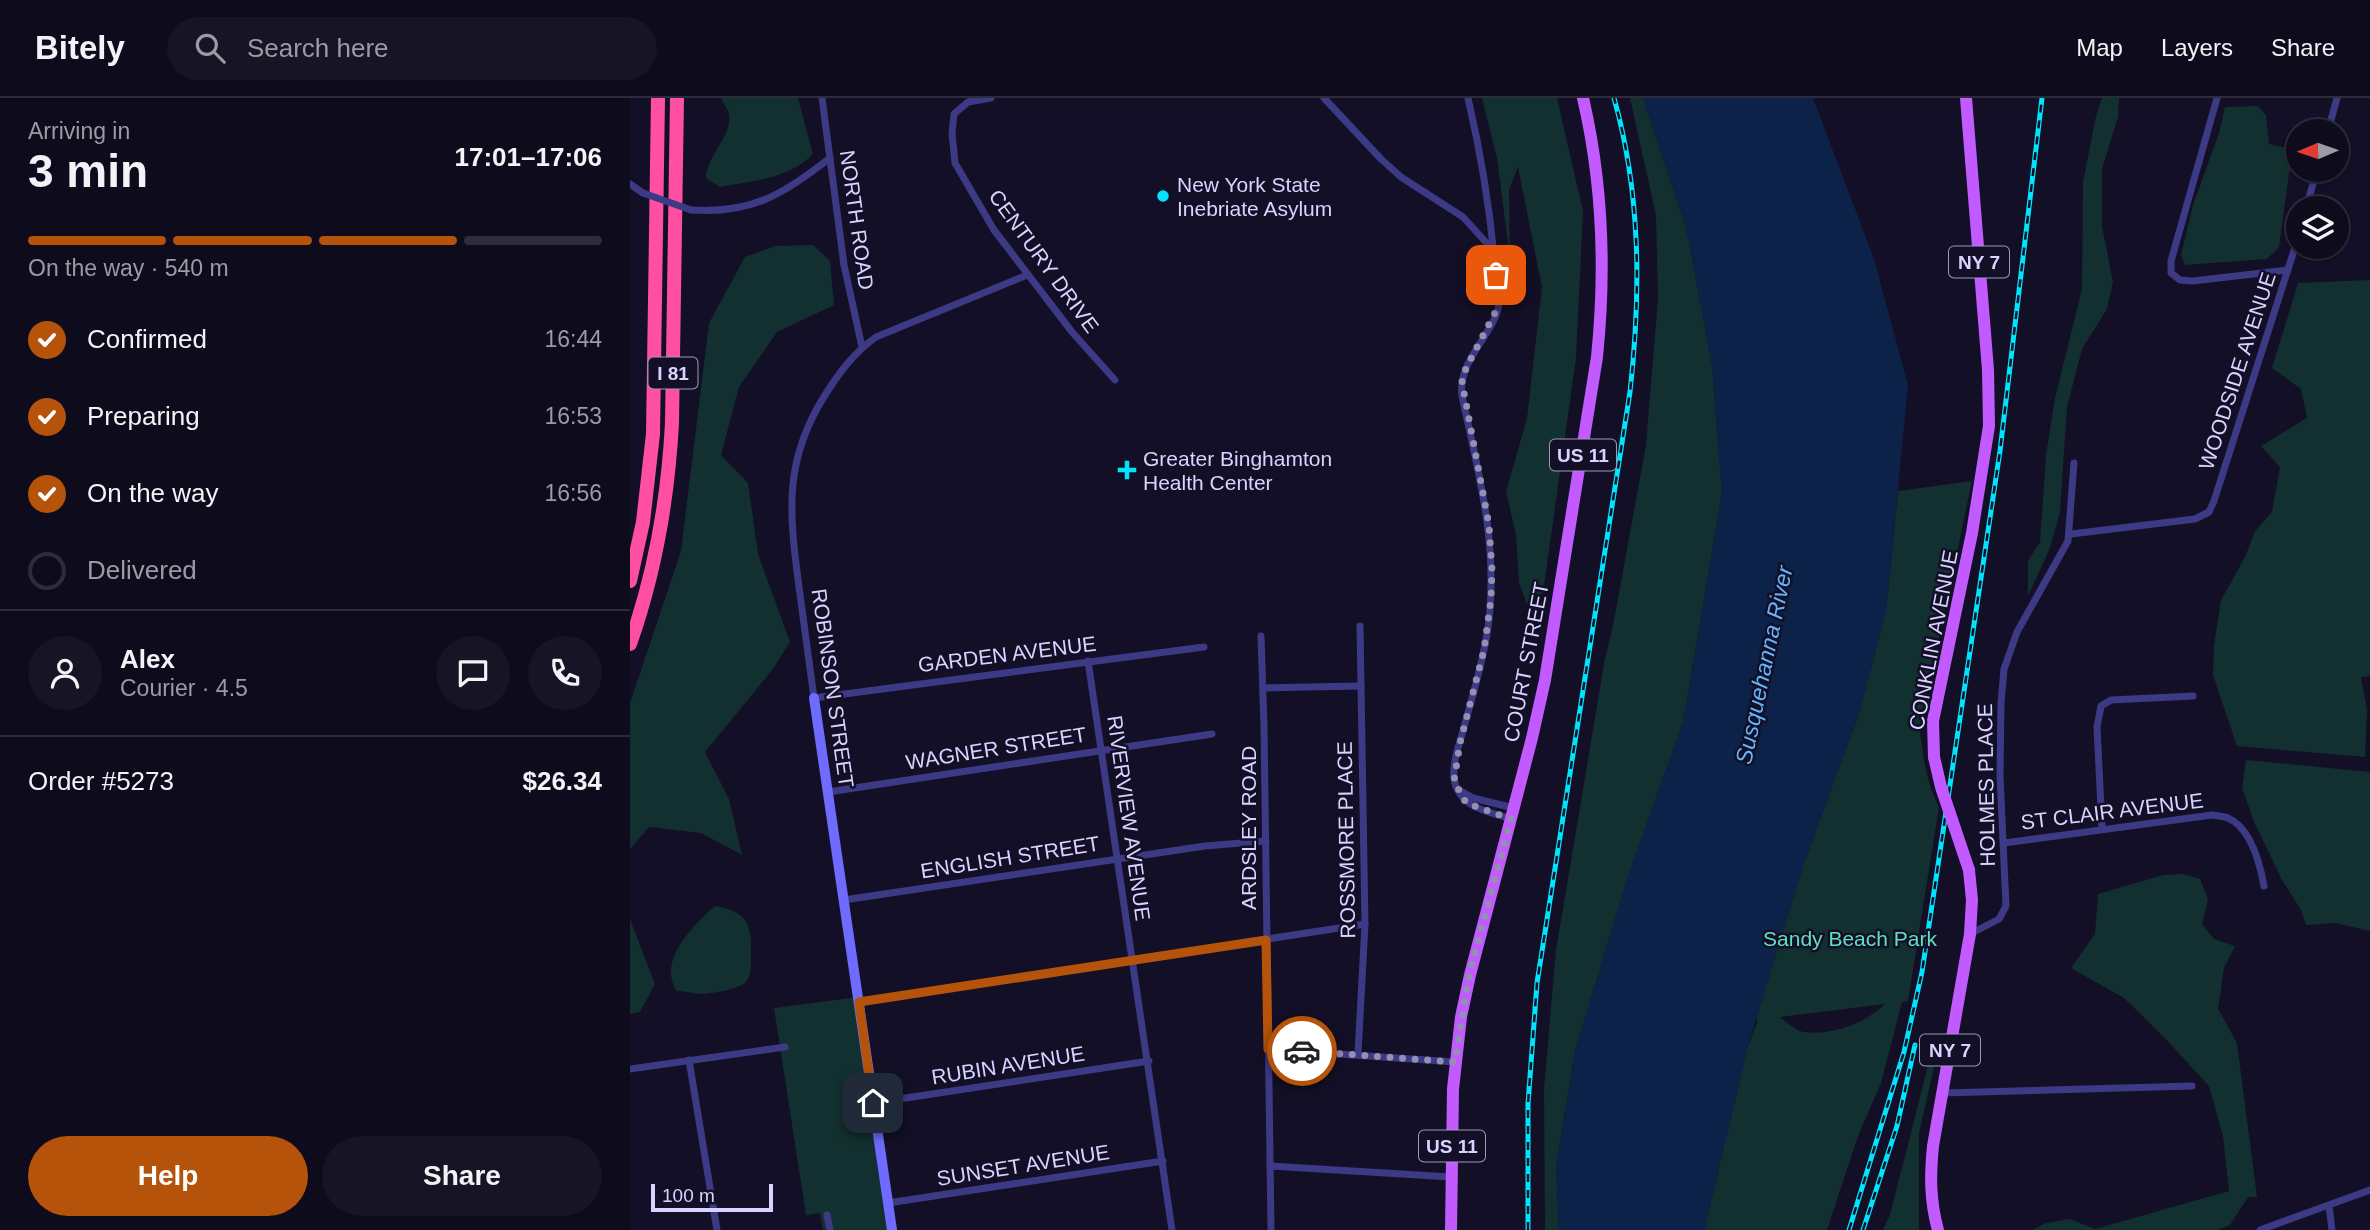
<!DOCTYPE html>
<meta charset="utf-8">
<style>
:root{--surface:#0e0b1c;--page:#171425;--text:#f1f3f6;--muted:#9b9ba3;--line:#2e2b3b;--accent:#b45309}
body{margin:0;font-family:Helvetica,sans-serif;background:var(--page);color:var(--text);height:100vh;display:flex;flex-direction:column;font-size:26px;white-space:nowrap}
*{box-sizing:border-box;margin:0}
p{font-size:23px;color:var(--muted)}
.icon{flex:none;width:38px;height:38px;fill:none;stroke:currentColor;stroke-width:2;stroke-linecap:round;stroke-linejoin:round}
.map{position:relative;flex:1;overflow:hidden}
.sheet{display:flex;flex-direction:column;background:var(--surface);width:630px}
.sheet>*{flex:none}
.needle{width:46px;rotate:268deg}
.fabs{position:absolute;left:1656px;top:21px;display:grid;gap:14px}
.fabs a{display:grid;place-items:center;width:63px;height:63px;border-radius:50%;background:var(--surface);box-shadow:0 2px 5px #0004,0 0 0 2px var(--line);font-size:35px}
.scale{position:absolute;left:21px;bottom:18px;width:122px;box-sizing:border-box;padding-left:7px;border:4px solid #d9d4ff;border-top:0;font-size:19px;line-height:24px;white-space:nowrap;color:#d9d4ff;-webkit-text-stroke:5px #130f26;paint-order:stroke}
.pin{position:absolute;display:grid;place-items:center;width:60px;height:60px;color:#fff;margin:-30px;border-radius:14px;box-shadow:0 4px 10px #0006}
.courier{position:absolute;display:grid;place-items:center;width:70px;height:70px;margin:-35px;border:5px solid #b45309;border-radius:50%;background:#fff;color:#222;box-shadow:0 2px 9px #0007}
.head em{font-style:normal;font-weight:600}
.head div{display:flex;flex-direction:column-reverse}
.head{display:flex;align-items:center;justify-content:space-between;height:119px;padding:0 28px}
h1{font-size:46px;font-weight:600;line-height:52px}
.bar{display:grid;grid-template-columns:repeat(4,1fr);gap:10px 7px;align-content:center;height:84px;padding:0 28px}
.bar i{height:9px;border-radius:5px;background:var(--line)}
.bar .current{background:var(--accent)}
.bar p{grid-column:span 4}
.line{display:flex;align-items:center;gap:18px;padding:0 28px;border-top:2px solid var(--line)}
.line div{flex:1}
.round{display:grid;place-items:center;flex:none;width:74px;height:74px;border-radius:37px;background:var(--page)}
ol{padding:0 28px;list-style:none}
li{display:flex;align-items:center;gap:21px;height:77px}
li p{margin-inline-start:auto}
li .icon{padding:7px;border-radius:50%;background:var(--accent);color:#fff;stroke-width:4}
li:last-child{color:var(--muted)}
li i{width:38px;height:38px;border:4px solid var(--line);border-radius:50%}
.primary-button{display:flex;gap:14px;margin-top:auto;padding:14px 28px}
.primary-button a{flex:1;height:80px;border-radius:42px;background:var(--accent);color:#fff;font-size:28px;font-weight:600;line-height:80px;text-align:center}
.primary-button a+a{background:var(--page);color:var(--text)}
header{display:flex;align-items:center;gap:42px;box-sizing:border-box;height:98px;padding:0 35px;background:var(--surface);border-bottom:2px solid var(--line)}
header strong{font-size:33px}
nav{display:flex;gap:38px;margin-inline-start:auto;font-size:24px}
.search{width:490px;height:63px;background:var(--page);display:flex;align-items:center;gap:18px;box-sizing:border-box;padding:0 24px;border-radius:38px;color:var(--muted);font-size:26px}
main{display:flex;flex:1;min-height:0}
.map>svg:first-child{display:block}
</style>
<header>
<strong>Bitely</strong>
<div class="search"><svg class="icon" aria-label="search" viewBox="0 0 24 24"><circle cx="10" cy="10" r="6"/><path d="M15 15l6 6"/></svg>Search here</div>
<nav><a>Map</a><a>Layers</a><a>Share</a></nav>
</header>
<main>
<section class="sheet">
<div class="head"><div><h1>3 min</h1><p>Arriving in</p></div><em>17:01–17:06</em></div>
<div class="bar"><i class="current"></i><i class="current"></i><i class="current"></i><i></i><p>On the way · 540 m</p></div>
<ol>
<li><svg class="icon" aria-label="check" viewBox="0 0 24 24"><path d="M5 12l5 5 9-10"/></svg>Confirmed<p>16:44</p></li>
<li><svg class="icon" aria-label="check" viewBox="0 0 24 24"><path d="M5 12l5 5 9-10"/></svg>Preparing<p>16:53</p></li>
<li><svg class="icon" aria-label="check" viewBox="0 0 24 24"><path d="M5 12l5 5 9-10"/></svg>On the way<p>16:56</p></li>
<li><i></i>Delivered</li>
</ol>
<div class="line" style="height:126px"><a class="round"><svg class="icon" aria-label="person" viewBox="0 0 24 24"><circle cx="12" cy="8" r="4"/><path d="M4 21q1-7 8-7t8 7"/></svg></a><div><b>Alex</b><p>Courier · 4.5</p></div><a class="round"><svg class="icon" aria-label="chat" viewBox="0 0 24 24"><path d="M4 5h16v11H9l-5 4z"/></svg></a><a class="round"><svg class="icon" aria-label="phone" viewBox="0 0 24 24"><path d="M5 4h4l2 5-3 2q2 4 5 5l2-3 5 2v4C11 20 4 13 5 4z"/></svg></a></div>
<div class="line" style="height:91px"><div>Order #5273</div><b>$26.34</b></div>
<div class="primary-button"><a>Help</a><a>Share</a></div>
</section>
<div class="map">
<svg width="1740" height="1132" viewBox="0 0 1740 1132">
<rect width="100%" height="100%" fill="#130f26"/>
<g fill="#12302f" fill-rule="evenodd">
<path d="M 91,0 L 168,0 L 183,56 C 159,81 122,83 90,89 L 76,80 C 77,57 103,37 99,16 C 98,11 93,5 91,0 Z"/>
<polygon points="852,0 927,0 953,113 946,260 913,495 897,506 889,485 886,437 876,394 897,320 912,189 888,69 879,92 880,160 867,60"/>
<polygon points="1000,0 1013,0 1056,129 1082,266 1092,396 1053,624 997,782 945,953 926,1068 929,1132 915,1132 914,990 926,852 974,566 984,522 1016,347 1028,201 1026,117"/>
<polygon points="1472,0 1489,0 1488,19 1472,71 1472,128 1483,184 1477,211 1452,251 1437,309 1430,414 1420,450 1398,498 1398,463 1410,444 1416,357 1425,300 1452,191 1453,84 1466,18"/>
<polygon points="1628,8 1636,17 1639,46 1668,53 1668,59 1659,75 1649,149 1637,161 1555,167 1551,157 1563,107 1589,35 1595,9"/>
<polygon points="183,147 200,163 204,207 147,234 109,289 91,357 118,385 128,456 160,544 143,571 75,654 99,701 112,757 71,735 19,729 0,751 0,605 51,453 79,225 115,159 145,148"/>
<polygon points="1740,182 1740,578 1731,579 1737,612 1735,659 1607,648 1583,577 1584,547 1591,502 1615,459 1625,433 1642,414 1650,369 1631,348 1677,320 1671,291 1642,270 1668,185"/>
<path d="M 1342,383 L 1290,632 C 1293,660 1297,685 1309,709 L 1278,903 L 1272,904 L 1251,985 L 1228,1038 L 1197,1132 L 1074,1132 L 1118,948 L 1128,922 L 1126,921 L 1174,765 L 1229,615 L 1256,513 L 1268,393 ZM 1255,906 C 1236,925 1201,938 1173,934 C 1166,932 1156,924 1150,919 Z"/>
<polygon points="1616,662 1740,674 1740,833 1706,825 1676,827 1671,812 1652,782 1624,724 1612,690"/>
<polygon points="1553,776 1570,781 1578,801 1572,826 1584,841 1605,848 1594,870 1588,911 1607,945 1627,1099 1618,1099 1600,1127 1587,1132 1402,1132 1416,1125 1440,1121 1465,1131 1599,1093 1593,1038 1579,988 1532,937 1494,900 1441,870 1465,836 1468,796 1533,777"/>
<path d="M 85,808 C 121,814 122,830 121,863 C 121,870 121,878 116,884 C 109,891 85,895 74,896 C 66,896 56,893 47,893 C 27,862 63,828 85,808 Z"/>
<polygon points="0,821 25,886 10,914 0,916"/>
<polygon points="228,899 262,1132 193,1132 190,1115 176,1117 144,910"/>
<polygon points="1306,936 1306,961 1289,1035 1289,1132 1253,1132 1260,1117"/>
</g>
<polygon fill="#0c2248" points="1013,0 1183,0 1244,161 1278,287 1256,513 1229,615 1174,765 1118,948 1074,1132 929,1132 926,1068 945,953 997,782 1053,624 1092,396 1082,266 1056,129"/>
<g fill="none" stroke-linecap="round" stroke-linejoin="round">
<g stroke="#3d3a85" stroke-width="7">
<polyline points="192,0 214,167 232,249"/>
<polyline points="361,0 338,4 324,16 322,35 325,65 364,132 442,234 485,282"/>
<polyline points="694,0 751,61 771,79 833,119 863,152"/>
<path d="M 838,0 C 850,52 859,104 864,158 C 866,173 870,190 869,206 C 865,236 827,262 832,298 C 849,377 869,449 858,530 C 853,564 843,596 834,629 C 830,644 822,665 824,681 C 829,710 857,713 881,721"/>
<polyline points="1587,0 1541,163 1541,175 1550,182 1563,183 1658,172"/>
<polyline points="1698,33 1707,0"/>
<polyline points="0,86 13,95"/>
<polyline points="1676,110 1687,72"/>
<path d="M 61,112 C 123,116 153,96 200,60"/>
<path d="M 397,177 L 246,239 C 225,254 211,272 197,294 C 153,361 159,414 169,489 C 174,526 179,563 184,600 L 574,549"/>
<polyline points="1441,436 1565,421 1579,414 1584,403 1668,140"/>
<polyline points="631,538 634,629 641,1132"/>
<polyline points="458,563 542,1132"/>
<polyline points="633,590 731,588"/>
<polyline points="829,692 843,700 884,710"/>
<polyline points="198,694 582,636"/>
<polyline points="1472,730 1467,629 1471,608 1481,602 1563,598"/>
<path d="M 1374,745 L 1582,717 C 1587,718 1593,718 1598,720 C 1621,730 1630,766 1634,788"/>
<polyline points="214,802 575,748 636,743"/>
<polyline points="1340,836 1369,821 1376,808 1370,678 1371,605 1374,571 1387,534 1438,443 1444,365"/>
<polyline points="229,904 735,826"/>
<polyline points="638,951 825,964"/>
<polyline points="728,956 735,826 730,528"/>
<polyline points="59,962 87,1132"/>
<polyline points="0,971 155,949"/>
<polyline points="1312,995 1562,988"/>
<polyline points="243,1005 519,963"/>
<polyline points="640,1068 821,1079"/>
<polyline points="258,1105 533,1063"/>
<polyline points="1699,1108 1702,1132"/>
<polyline points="197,1117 200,1132"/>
<polyline points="1630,1132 1740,1092"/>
</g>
<polyline stroke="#6f6bff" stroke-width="10" points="184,600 262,1132"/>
<g stroke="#c25bff" stroke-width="12">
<polyline points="1304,659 1303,623 1342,435 1359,328 1358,272 1336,0"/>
<path d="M 821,1132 L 823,991 L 831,919 L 840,877 L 902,640 L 915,582 L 967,259 C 976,171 973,86 953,0"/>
<path d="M 1308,1132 C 1300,1103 1300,1078 1303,1048 L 1340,836 L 1342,802 L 1339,772"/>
</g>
<g stroke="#ff4fa3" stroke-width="14">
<polyline points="0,483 13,424 23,336 28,0"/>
<path d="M 0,546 C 25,475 38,401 42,325 L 47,0"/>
</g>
<defs>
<g id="rail">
<path d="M 898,1132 L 898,1006 L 907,885 L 1000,294 C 1011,195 1011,96 984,0"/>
<polyline points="1219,1132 1274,954 1292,874 1370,353 1412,0"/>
<polyline points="1233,1132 1267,1028 1285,947"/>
</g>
</defs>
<use href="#rail" stroke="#00e5ff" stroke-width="5"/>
<use href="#rail" stroke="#130f26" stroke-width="2.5" stroke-dasharray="8" stroke-linecap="butt"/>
<polyline stroke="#3d3a85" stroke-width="7" points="13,95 61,112"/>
<polyline stroke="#c25bff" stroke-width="12" points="1304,659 1311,689 1339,772"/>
</g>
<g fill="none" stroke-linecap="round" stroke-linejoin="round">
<polyline stroke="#948fb3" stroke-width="7" stroke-dasharray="0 12.6" points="672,953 825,964 839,877 881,721 836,705 824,683 830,645 854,552 861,501 862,472 859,427 832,284 836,270 868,209 866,177"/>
<polyline stroke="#b45309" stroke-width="9" points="243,1005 229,904 636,842 638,951 672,953"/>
</g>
<g fill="#00e5ff" stroke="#130f26" stroke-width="2.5">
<circle cx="533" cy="98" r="7"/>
<path d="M493.5 361.5h7v7h7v7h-7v7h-7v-7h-7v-7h7z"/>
</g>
<g text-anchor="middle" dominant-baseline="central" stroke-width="5" stroke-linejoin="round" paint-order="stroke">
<g fill="#130f26" stroke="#9e99be" stroke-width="2">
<rect x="1319" y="148.5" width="60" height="31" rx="5"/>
<rect x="18.5" y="259.5" width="49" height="31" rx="5"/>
<rect x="920" y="341.5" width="66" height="31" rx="5"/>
<rect x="1290" y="936.5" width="60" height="31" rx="5"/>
<rect x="789" y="1032.5" width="66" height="31" rx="5"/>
</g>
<g font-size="19" font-weight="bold" fill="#d9d4ff">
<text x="1349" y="164">NY 7</text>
<text x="43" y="275">I 81</text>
<text x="953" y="357">US 11</text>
<text x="1320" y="952">NY 7</text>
<text x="822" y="1048">US 11</text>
</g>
<g font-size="21" fill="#d9d4ff" stroke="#130f26" text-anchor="start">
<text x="547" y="86">New York State<tspan x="547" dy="24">Inebriate Asylum</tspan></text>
<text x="513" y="360">Greater Binghamton<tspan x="513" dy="24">Health Center</tspan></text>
</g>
<g font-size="21" fill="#d9d4ff" stroke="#130f26">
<text transform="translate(227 122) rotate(82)">NORTH ROAD</text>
<text transform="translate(414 163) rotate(54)">CENTURY DRIVE</text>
<text transform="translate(1607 273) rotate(-72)">WOODSIDE AVENUE</text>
<text transform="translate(1303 542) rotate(-79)">CONKLIN AVENUE</text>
<text transform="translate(377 556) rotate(-7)">GARDEN AVENUE</text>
<text transform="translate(896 564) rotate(-79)">COURT STREET</text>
<text transform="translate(203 590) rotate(82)">ROBINSON STREET</text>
<text transform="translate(366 650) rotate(-9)">WAGNER STREET</text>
<text transform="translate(1356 687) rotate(-91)">HOLMES PLACE</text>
<text transform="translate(1482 713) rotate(-7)">ST CLAIR AVENUE</text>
<text transform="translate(499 720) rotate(82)">RIVERVIEW AVENUE</text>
<text transform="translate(618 730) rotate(-90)">ARDSLEY ROAD</text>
<text transform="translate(716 742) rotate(-91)">ROSSMORE PLACE</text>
<text transform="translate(380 759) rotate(-9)">ENGLISH STREET</text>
<text transform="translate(378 967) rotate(-9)">RUBIN AVENUE</text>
<text transform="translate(393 1067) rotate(-9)">SUNSET AVENUE</text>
</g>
<g font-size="21" fill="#5fe0c0" stroke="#130f26">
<text x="1220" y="840">Sandy Beach Park</text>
</g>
<g font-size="23" font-style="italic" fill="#62b6ff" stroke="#130f26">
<text transform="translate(1134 567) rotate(-78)">Susquehanna River</text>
</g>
</g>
</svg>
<div class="fabs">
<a><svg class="needle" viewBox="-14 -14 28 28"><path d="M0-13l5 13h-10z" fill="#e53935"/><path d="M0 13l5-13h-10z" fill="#9b9ba3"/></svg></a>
<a><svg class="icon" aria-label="layers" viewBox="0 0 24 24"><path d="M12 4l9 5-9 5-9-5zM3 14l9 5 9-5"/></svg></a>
</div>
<div class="scale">100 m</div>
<div class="pin" style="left:866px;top:177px;background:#ea580c"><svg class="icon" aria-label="bag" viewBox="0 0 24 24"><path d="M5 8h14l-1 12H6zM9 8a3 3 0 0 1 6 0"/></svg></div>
<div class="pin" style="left:243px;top:1005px;background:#1f2937"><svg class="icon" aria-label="home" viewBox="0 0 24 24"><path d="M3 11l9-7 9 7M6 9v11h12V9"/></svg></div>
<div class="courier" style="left:672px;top:953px"><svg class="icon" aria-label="car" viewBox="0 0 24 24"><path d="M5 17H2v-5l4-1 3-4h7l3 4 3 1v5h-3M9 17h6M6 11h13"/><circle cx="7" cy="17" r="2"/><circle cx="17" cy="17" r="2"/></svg></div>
</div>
</main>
